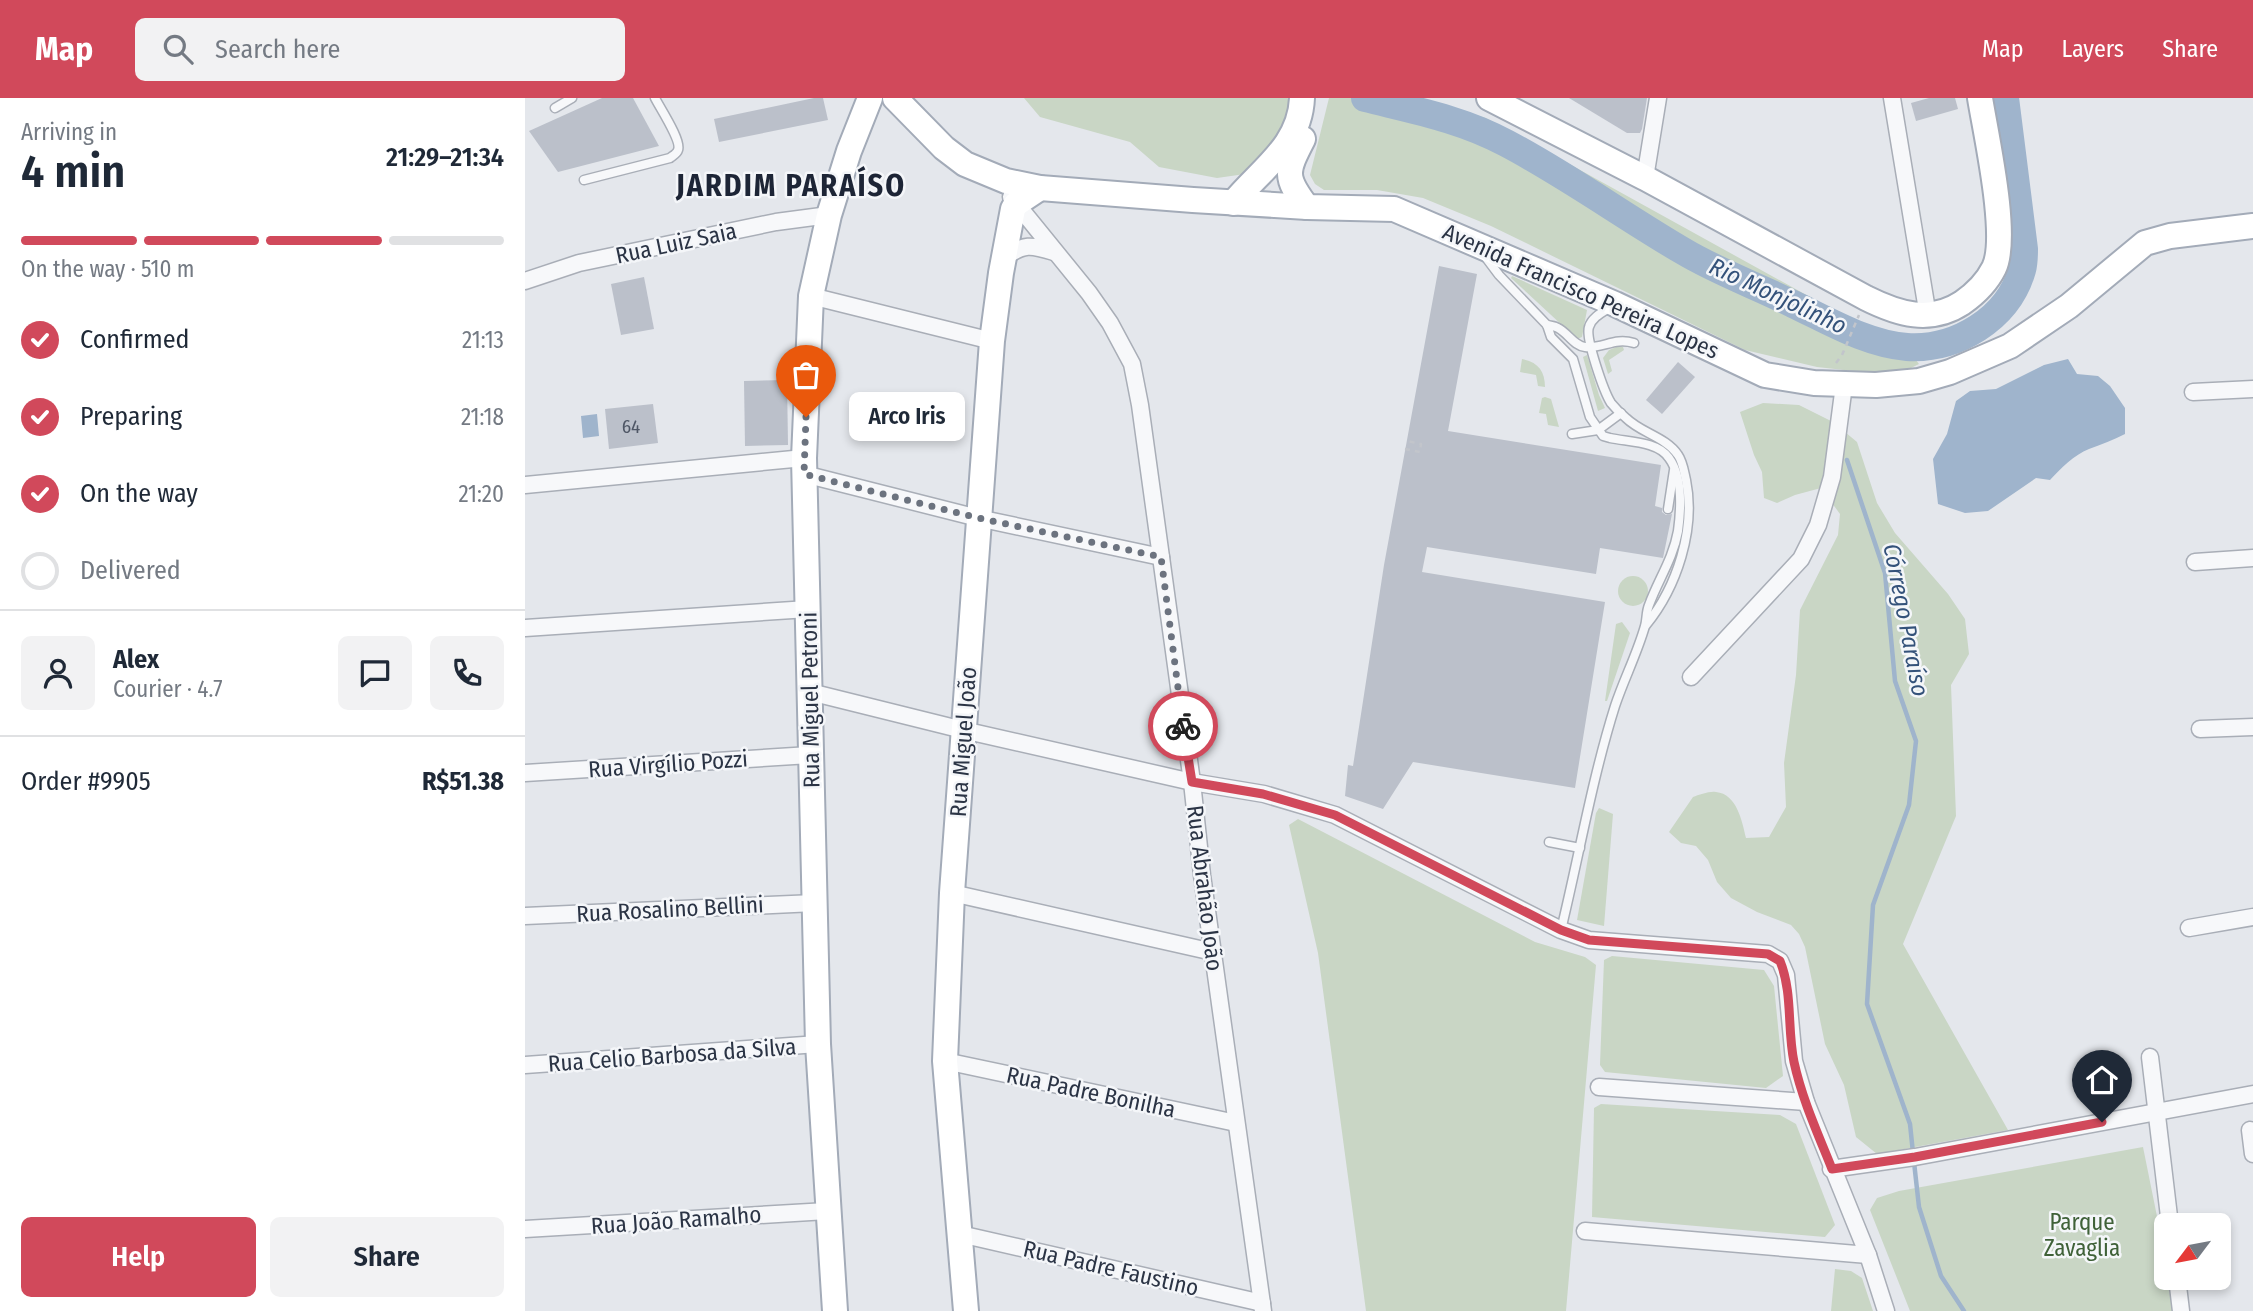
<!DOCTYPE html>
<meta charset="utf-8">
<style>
:root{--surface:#fff;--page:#f2f2f3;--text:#1f2937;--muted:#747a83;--line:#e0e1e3;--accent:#d1495b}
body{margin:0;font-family:"Fira Sans Condensed",sans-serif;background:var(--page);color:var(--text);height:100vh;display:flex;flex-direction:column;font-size:26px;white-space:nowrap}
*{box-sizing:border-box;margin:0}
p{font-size:23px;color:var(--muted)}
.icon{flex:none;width:38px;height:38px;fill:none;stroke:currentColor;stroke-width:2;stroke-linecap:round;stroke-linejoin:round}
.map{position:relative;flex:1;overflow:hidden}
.sheet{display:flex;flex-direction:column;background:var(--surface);width:525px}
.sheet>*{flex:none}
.needle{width:46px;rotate:238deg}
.controls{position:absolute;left:1629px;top:1115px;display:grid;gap:14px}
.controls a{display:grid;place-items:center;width:77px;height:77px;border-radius:10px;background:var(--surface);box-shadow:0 4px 10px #0003;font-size:35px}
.pin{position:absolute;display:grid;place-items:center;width:60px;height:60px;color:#fff;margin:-72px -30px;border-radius:50% 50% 50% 0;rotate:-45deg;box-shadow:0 0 7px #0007}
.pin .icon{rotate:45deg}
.courier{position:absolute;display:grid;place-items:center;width:70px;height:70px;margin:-35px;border:5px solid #d1495b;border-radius:50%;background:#fff;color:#222;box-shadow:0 2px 9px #0007}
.bubble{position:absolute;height:49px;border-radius:10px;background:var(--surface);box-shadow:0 4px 10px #0003;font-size:23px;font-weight:600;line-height:49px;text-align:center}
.head em{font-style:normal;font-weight:600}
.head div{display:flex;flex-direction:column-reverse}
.head{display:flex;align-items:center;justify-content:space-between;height:119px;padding:0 21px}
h1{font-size:46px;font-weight:600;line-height:52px}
.bar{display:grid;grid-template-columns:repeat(4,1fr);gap:10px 7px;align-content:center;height:84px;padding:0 21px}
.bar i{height:9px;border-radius:5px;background:var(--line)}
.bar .selected{background:var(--accent)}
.bar p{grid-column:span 4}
.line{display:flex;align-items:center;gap:18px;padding:0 21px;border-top:2px solid var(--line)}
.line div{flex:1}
.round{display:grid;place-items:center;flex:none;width:74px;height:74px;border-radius:10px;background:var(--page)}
ol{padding:0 21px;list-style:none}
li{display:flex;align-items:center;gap:21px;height:77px}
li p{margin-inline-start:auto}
li .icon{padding:7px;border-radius:50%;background:var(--accent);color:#fff;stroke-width:4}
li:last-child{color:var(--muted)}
li i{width:38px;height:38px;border:4px solid var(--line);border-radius:50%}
.button{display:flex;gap:14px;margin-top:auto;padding:14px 21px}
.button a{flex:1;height:80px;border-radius:10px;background:var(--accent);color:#fff;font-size:28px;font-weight:600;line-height:80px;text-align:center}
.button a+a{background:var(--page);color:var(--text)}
header{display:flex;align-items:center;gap:42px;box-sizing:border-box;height:98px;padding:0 35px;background:var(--accent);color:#fff}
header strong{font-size:33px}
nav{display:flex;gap:38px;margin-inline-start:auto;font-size:24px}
.search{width:490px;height:63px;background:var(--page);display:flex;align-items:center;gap:18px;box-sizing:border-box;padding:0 24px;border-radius:10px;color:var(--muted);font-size:26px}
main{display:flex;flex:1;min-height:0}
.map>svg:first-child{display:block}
</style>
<header>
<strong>Map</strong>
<div class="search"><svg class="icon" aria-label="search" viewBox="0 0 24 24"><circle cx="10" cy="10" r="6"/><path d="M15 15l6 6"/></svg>Search here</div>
<nav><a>Map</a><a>Layers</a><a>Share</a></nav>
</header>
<main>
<section class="sheet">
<div class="head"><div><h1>4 min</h1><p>Arriving in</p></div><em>21:29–21:34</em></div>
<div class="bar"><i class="selected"></i><i class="selected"></i><i class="selected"></i><i></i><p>On the way · 510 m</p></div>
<ol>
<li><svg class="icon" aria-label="check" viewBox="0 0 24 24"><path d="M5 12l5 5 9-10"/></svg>Confirmed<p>21:13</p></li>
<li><svg class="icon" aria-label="check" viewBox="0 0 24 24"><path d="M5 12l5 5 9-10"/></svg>Preparing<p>21:18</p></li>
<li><svg class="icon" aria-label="check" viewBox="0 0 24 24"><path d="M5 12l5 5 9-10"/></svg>On the way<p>21:20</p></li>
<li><i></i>Delivered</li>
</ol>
<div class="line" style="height:126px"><a class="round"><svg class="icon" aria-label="person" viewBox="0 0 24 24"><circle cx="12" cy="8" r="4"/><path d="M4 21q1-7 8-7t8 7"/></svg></a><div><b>Alex</b><p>Courier · 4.7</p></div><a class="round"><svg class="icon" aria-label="chat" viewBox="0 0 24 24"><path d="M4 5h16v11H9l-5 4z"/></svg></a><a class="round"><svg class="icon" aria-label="phone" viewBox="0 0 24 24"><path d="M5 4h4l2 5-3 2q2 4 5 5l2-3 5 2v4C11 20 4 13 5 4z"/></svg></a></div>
<div class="line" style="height:91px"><div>Order #9905</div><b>R$51.38</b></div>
<div class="button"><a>Help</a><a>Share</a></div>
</section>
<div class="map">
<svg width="1728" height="1213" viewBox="0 0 1728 1213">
<rect width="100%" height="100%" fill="#e4e7ec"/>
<g fill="#c9d6c5">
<polygon points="499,0 762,0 765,1 766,21 756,42 720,76 692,80 634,69 605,44 515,19"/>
<polygon points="804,0 892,0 961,20 1341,230 1373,239 1394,266 1378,274 1328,273 1292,269 1220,252 966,128 898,100 852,92 799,92 790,86 785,77"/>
<polygon points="987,178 1062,212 1057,239 1052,241 986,180"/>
<polygon points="1094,248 1098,249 1099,252 1084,262 1087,273 1083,276 1078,260 1084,252"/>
<polygon points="1062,257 1074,297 1080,310 1073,313 1058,259"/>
<path d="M 997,261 C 1013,264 1020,273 1020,289 L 1013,288 L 1011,277 L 995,274 Z"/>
<polygon points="1020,299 1026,301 1034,329 1023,327 1021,316 1014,315 1017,300"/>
<path d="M 1238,305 L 1274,307 L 1308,324 L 1332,344 L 1352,405 L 1370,435 L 1423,496 L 1440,521 L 1444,556 L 1426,587 L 1431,718 L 1378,846 L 1483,1032 L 1352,1056 L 1331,1039 L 1319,987 L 1300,946 L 1280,849 L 1274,836 L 1266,827 L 1232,814 L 1206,800 L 1192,784 L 1183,762 L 1171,748 L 1156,745 L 1144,734 L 1168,699 C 1174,697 1184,693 1191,694 C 1212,696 1217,723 1221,740 L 1244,739 L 1261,709 L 1259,665 L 1271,577 L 1275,512 L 1313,437 L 1315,416 L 1296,390 L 1270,397 L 1252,405 L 1239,400 L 1237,374 L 1229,357 L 1215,314 Z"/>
<circle cx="1108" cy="493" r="15"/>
<polygon points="1097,524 1105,535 1082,603 1080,603 1091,526"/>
<polygon points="1074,710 1088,716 1079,828 1052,822 1071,715"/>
<polygon points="773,721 1010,844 1060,859 1071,867 1041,1213 841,1213 793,855 764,727"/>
<polygon points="1087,858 1239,872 1249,888 1258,978 1241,990 1080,974 1075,967 1079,862"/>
<polygon points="1076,1006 1255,1017 1271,1026 1310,1127 1300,1139 1067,1119 1069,1010"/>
<polygon points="1618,1049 1641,1163 1642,1180 1645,1180 1652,1213 1385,1213 1345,1112 1352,1100 1374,1093"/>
<polygon points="1310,1171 1326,1173 1337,1180 1348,1213 1306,1213"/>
</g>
<g fill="#9fb4cc">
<path d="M 1543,261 L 1552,276 L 1573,278 L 1585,288 L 1600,310 L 1600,336 C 1588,342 1577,346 1564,351 C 1549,357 1536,370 1525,382 L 1511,380 L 1463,413 L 1440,415 L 1413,406 L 1408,361 L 1422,336 L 1431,303 L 1445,293 L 1471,291 L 1519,267 Z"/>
<polygon points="72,316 74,338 58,340 56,318"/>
</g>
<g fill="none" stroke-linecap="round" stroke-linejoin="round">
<g stroke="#9fb4cc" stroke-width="4.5">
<polyline points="1322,362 1360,475 1370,583 1391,643 1384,707 1348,807 1342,906 1385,1026 1388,1055"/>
<polyline points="1389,1064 1394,1109 1416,1178 1439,1213"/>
</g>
<path stroke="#9fb4cc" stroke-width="28" d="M 840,0 C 888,12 937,21 981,45 C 1042,77 1098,118 1158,153 C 1193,174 1232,188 1268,206 C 1304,223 1342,246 1382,249 C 1431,252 1483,221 1497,172 C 1499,165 1499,158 1499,151 L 1480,0"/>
</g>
<g fill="#bbc0ca">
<polygon points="77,0 108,0 134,48 33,74 4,33"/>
<polygon points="289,0 298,0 303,22 194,44 189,21"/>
<polygon points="1044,0 1122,0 1117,31 1115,35 1102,35"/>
<polygon points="1404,0 1430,0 1433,11 1391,23 1386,5"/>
<polygon points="914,168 952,176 923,333 1136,367 1130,408 1137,410 1137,414 1141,417 1147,416 1138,460 1075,450 1071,476 902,449 897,474 1080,504 1050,690 888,664 858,711 820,698 823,667 828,668 859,467"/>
<polygon points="119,179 129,231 96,237 86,186"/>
<polygon points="1153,264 1170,279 1137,316 1121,302"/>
<polygon points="262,282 263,347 220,348 219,283"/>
<polygon points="128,306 133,345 84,351 80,311"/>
</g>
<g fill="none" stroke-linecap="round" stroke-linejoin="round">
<defs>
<g id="service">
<polyline points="30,10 47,0"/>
<path d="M 59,82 L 145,60 C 147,58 152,56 153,52 C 157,43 135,10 130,0"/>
<path d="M 959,157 L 974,177 L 1022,227 L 1026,239 L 1048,261 L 1065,319 L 1078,338 L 1085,340 C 1103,344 1133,343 1144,360 C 1158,379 1156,411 1153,433 C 1148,461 1133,482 1124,507 C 1121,514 1122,522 1120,528 C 1112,556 1099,581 1090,608 C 1067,681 1054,758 1036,832"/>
<path d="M 1087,208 C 1078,214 1067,219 1064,229 C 1060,240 1079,294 1086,305 C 1090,310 1096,316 1101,320 C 1116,335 1141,339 1153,357 C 1158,364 1159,374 1161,382 C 1171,431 1152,489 1121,527"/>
<path d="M 1022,227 C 1026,228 1030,228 1033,230 C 1043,235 1049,248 1060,249 C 1078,251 1089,239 1109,245"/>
<polyline points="1047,336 1073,332 1096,315"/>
<polyline points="1143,411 1149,372"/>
<polyline points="1024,744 1055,750"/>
</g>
<g id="minor">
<polyline points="1367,0 1403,218"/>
<polyline points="1120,80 1133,0"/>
<polyline points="486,99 564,195 585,225 607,266 615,307 636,459 667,684 677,777 738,1213"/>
<path d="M 479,160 C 499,145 506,147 529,154"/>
<polyline points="0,183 54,165 251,124 304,117"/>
<polyline points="286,198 467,243"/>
<polyline points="1668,294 1728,291"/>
<polyline points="279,376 453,420 636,459"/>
<polyline points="0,387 279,360"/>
<polyline points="1670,464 1728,460"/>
<polyline points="0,530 283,511"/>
<polyline points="1166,579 1276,461 1293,427 1307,379 1319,287"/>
<polyline points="285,594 438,632 667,684 739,696 810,717 1036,832 1064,842 1243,856 1255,863 1261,877 1269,963 1281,1004 1343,1157 1361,1213"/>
<polyline points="1675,631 1728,629"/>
<polyline points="0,675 285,657"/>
<polyline points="427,795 688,854"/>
<polyline points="0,818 290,805"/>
<polyline points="1664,830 1728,819"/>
<polyline points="1625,959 1645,1127"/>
<polyline points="420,963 711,1025"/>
<polyline points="0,967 293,946"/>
<polyline points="1074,989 1281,1004"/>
<polyline points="1725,1032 1728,1056"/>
<polyline points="1306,1071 1390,1059 1728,996"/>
<polyline points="0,1131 302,1113"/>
<polyline points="1060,1133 1343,1157"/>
<polyline points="435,1136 737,1205"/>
<polyline points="1652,1180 1656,1213"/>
</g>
<g id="primary">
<polyline points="370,0 419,50 440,66 481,83 515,90 668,102 782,109 869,111 1090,206 1240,277 1289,285 1351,287 1394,283 1425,274 1485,248 1544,208 1620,145 1645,138 1728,128"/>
<path d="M 964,0 L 1120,80 L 1341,200 C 1373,216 1405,226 1437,205 C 1450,196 1462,184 1469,170 C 1484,139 1461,37 1455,0"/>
<path d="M 778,41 C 761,74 759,79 782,109"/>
<path d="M 708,105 C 736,71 775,48 777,0"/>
<polyline points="310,1213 293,946 279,360 286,198 304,117 324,53 345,0"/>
<polyline points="441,1213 420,963 427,795 467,243 476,175 488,111 491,106 515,90"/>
</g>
</defs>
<use href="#service" stroke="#a9aeb7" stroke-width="11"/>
<use href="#minor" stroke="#a9aeb7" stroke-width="19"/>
<use href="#primary" stroke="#a3abb8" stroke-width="28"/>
<g stroke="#c2c5cb" stroke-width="2.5" stroke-dasharray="5 5" stroke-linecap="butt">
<polyline points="1311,265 1317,257 1334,217"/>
<polyline points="880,351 895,354 896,346 882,343"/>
</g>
<use href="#service" stroke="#f7f8fa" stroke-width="8"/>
<use href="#minor" stroke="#f7f8fa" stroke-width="16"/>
<use href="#primary" stroke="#fff" stroke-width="24"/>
</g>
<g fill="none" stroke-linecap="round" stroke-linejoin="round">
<polyline stroke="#6c737f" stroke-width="7" stroke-dasharray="0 12.6" points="281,319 279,376 453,420 636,459 658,628"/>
<path stroke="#d1495b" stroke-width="9" d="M 658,628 L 667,684 L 738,696 L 810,717 L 1036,832 L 1064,842 L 1243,856 L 1255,863 C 1268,895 1262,931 1269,964 C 1277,1001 1293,1036 1307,1071 L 1390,1059 L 1577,1024"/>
</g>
<g text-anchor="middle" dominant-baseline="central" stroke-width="5" stroke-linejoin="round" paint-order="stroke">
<g font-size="19" fill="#4f5766">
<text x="106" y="328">64</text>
</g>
<g font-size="23" fill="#2b3445" stroke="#f4f6f9">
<text transform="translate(151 145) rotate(-12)">Rua Luiz Saia</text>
<text transform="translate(1056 193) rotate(24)">Avenida Francisco Pereira Lopes</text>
<text transform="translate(285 602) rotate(-91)">Rua Miguel Petroni</text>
<text transform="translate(438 644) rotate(-86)">Rua Miguel João</text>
<text transform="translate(143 666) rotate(-4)">Rua Virgílio Pozzi</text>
<text transform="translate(680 790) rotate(83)">Rua Abrahão João</text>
<text transform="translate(145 811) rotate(-3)">Rua Rosalino Bellini</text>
<text transform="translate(147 957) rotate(-4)">Rua Celio Barbosa da Silva</text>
<text transform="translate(566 994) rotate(12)">Rua Padre Bonilha</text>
<text transform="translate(151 1122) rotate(-4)">Rua João Ramalho</text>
<text transform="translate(586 1170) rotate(13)">Rua Padre Faustino</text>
</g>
<g font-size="23" fill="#3f6138" stroke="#f4f6f9">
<text x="1557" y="1124">Parque<tspan x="1557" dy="26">Zavaglia</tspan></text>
</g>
<g font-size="24" font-style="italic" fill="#34527a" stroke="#f4f6f9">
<text transform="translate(1253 198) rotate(25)">Rio Monjolinho</text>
<text transform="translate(1381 522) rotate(79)">Córrego Paraíso</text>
</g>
<g font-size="30" font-weight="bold" letter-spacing="2" fill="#1d2536" stroke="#f4f6f9">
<text x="266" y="88">JARDIM PARAÍSO</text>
</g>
</g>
</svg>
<div class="controls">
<a><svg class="needle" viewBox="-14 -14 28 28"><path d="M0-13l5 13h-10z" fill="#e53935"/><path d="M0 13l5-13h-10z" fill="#747a83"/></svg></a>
</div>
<div class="pin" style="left:281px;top:319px;background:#ea580c"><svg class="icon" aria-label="bag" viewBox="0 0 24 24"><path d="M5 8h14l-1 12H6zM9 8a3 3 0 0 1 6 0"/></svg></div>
<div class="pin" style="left:1577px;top:1024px;background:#1f2937"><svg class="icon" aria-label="home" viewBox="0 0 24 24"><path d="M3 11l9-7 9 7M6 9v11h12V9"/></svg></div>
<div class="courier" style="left:658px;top:628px"><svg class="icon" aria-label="bike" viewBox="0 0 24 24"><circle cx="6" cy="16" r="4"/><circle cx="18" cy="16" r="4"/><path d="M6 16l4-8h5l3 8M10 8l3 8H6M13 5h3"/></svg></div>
<div class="bubble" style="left:324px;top:294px;width:116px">Arco Iris</div>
</div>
</main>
